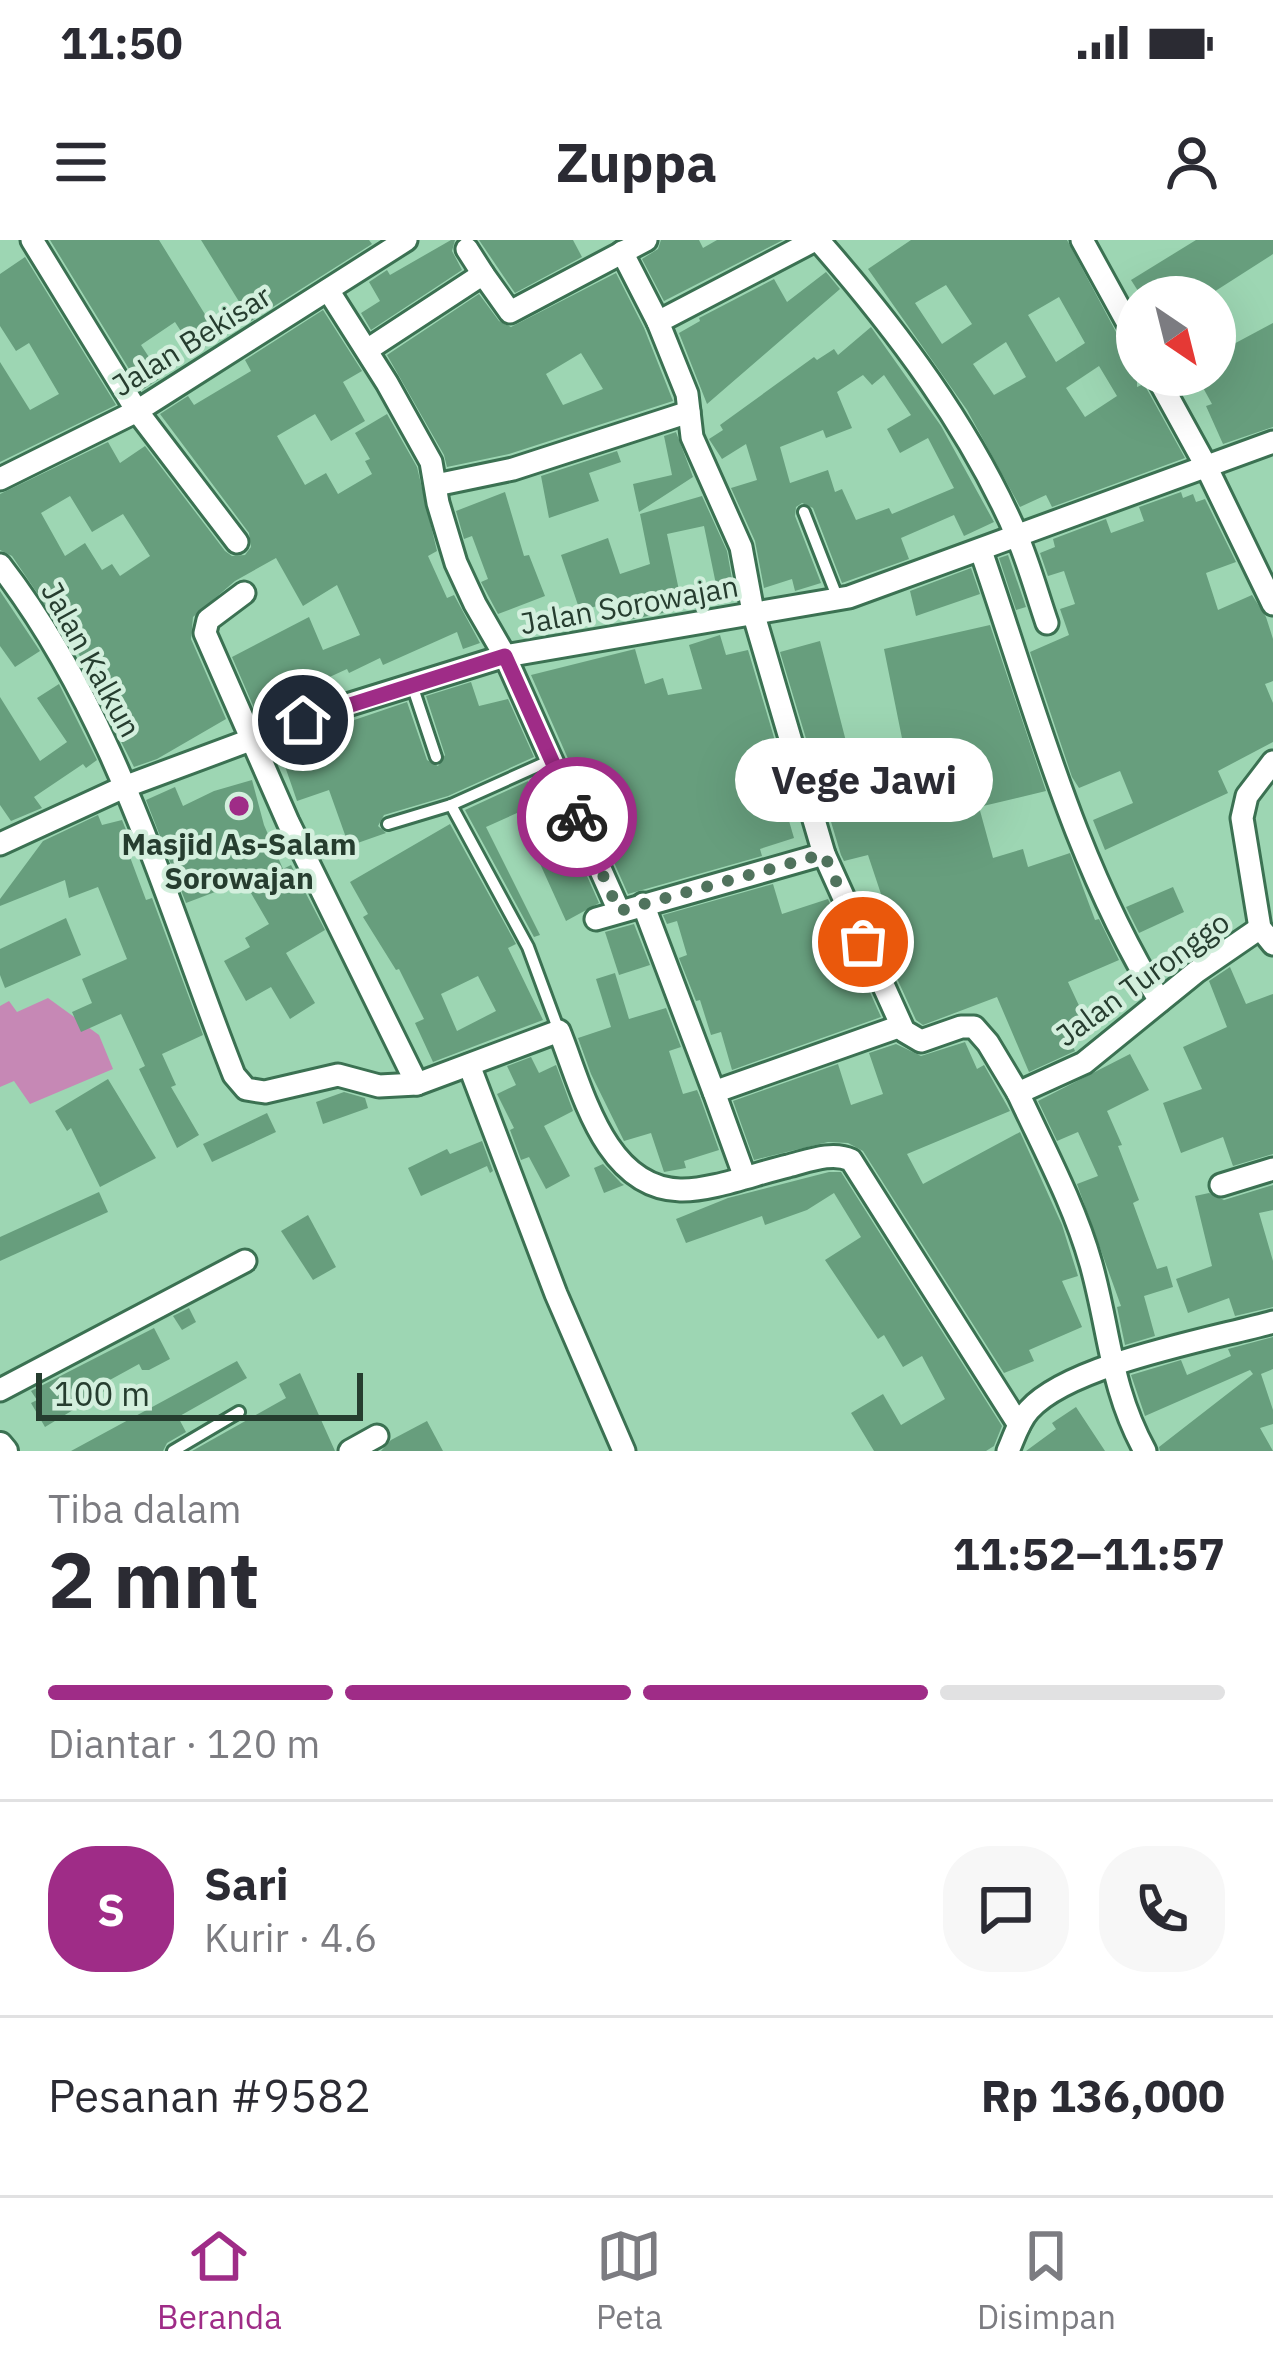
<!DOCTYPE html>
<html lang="id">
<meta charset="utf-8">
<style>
:root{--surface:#fff;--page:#f7f7f7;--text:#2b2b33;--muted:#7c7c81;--line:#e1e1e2;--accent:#9f2c87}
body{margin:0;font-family:"IBM Plex Sans",sans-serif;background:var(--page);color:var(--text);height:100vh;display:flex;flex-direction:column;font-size:45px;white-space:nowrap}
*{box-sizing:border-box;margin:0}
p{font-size:39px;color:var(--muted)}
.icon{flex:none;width:66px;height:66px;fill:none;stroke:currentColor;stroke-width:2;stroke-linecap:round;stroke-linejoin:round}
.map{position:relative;height:1211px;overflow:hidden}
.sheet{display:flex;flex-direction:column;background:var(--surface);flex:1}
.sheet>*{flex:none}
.needle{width:78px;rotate:145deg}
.fabs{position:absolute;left:1116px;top:36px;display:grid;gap:24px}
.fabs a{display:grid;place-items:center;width:120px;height:120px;border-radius:50%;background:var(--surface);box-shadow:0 12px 48px #0002;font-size:60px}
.scale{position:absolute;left:36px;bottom:30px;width:327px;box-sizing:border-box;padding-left:12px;border:6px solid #263d2f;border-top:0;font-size:33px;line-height:42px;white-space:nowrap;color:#263d2f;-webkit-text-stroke:9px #d3efdd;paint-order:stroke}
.pin{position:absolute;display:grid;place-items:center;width:102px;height:102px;color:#fff;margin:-51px;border:6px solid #fff;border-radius:50%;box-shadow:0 3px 12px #0007}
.courier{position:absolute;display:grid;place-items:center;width:120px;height:120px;margin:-60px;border:9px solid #9f2c87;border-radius:50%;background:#fff;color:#222;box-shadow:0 3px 15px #0007}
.bubble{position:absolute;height:84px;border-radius:42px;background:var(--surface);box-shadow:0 12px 48px #0002;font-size:39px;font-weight:800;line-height:84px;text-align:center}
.head em{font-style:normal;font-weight:800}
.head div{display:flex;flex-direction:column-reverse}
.head{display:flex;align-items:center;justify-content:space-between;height:204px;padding:0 48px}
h1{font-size:78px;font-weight:800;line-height:90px}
.bar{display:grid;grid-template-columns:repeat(4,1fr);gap:18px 12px;align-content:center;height:144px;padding:0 48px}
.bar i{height:15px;border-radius:9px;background:var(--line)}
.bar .on{background:var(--accent)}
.bar p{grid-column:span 4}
.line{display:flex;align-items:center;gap:30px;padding:0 48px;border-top:3px solid var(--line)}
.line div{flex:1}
.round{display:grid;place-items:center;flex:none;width:126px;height:126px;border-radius:48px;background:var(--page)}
.status{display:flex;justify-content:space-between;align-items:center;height:84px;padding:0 60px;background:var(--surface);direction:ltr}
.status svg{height:33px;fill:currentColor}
header{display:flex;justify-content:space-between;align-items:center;height:156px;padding:0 48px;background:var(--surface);font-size:54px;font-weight:800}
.tab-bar{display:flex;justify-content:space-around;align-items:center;height:168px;border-top:3px solid var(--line);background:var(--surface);font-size:33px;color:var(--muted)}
.tab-bar a{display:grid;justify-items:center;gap:6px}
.tab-bar .on{color:var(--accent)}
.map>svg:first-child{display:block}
</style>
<div class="status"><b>11:50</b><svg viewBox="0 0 49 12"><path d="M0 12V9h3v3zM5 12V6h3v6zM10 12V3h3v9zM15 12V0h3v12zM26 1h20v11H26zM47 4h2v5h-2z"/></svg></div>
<header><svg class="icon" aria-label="menu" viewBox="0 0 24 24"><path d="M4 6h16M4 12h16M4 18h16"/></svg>Zuppa<svg class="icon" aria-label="person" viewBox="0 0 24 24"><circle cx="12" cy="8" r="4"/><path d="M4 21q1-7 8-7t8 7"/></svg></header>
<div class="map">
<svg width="1273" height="1211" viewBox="0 0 1273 1211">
<rect width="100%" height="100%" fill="#9dd6b3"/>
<polygon fill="#c688b5" points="48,758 99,795 113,829 30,864 14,841 0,847 0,766 9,761 17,772"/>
<g fill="#679e7d" fill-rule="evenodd">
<polygon points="50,0 159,0 219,97 195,113 175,82 141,105 162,137 142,150"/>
<polygon points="201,0 369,0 372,4 251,81"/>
<polygon points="451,0 455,0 452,11 462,30 371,90 361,73 380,61 369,42 387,30 390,35"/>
<polygon points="479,0 573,0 582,17 515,53"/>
<polygon points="661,0 699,0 703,8 717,0 783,0 664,61 642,19 658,9"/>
<path d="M 911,0 L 1067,0 L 1124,107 L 1137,115 L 1137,147 L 1144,144 L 1185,218 L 1052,267 L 1046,255 L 1020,267 L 967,170 L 868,29 ZM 946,45 L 972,84 L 942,104 L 915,63 ZM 1059,57 L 1085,103 L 1056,122 L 1028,75 ZM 1006,102 L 1026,137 L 994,155 L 973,124 ZM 1099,126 L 1117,156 L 1085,177 L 1066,148 Z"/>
<polygon points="1196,0 1273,0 1273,14 1206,57 1142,57 1131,40"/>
<polygon points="25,17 116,165 0,222 0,122 30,170 59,154 29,103 16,111 0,86 0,34"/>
<polygon points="826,32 840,49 707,164 679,93 700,81 699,78 774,39 787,62"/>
<path d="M 616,33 L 644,88 L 673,161 L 509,214 L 447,227 L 444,215 L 387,115 L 479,54 L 499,81 L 511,87 ZM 581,113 L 603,149 L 563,165 L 546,134 Z"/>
<path d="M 323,70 L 362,131 L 343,142 L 365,181 L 331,201 L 315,174 L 277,196 L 305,245 L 326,233 L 338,254 L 372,234 L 365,221 L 370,219 L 355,193 L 387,174 L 417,227 L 437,311 L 428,316 L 447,358 L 454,355 L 480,403 L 463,409 L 457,392 L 383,425 L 380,418 L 349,433 L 347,429 L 297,452 L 298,455 L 279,464 L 280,467 L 258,477 L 232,417 L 309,377 L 323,410 L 360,395 L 337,345 L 303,366 L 276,318 L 235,341 L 193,377 L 191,399 L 226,479 L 157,519 L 134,527 L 83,427 L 86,425 L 12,316 L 0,310 L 0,254 L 108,202 L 120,223 L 145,206 L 225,311 L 232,316 L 245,315 L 251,307 L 249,293 L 160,174 L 188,156 L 194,165 L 251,131 L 245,120 ZM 70,256 L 92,292 L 123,274 L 150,316 L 120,336 L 112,324 L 102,330 L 85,303 L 65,316 L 41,273 Z"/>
<polygon points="1273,83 1273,187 1223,204 1206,166 1212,164 1196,135 1215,135 1215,114"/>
<path d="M 871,87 L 941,186 L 994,282 L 964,296 L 954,275 L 901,298 L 909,319 L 842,343 L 813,268 L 802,263 L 796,267 L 795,276 L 821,343 L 795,351 L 792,339 L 764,348 L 755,301 L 731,248 L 757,240 L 746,204 L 722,219 L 709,199 L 723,190 L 720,185 L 814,117 L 817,120 L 834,109 L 838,115 ZM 863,135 L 872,145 L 884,135 L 911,175 L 887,189 L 900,213 L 928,198 L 954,248 L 892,274 L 889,268 L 856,280 L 842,249 L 835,252 L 828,230 L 790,243 L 780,207 L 823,190 L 826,198 L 852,188 L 837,152 Z"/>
<polygon points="676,192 693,237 639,272 633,244 672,235 664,196"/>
<polygon points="617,211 621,222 589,233 599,261 549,278 541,236"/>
<polygon points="505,252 524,316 529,315 545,356 498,374 481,342 488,339 472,296 464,299 456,271"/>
<polygon points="1181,252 1183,258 1193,254 1196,262 1205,259 1236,322 1206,333 1218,370 1252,355 1266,377 1273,399 1273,441 1265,444 1273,463 1273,502 1218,531 1228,553 1105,610 1093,580 1133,563 1120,531 1079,548 1072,537 1030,412 1069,395 1060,369 1075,364 1064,331 1048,336 1040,313 1055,307 1053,299 1106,279 1111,293 1144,281 1139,267"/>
<polygon points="702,256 727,311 735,356 719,359 704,286 667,294 683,369 628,380 621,359 580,371 561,315 608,298 620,334 650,324 640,274"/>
<polygon points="1008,315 1026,367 1016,370 999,318"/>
<polygon points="971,328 980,354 916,376 910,351"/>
<polygon points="0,351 40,411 15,427 0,406"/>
<polygon points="990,385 1046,551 979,567 993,618 1023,609 1028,627 1070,613 1095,680 1099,679 1119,720 1068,742 1090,789 1069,798 1075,811 1029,832 997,757 923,785 916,780 873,686 880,684 873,663 883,660 868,615 844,621 841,615 780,412 820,401 855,536 907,523 884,409"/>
<polygon points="720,395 726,415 748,410 789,548 780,550 794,598 760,609 762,616 628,654 531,435 635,409 645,444 663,438 668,455 702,449 689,405"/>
<polygon points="471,442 479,466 508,459 534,517 448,556 384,575 378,586 386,593 349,606 329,550 297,561 278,506 407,462 427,520 438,526 445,515 426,456"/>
<polygon points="59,444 97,520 86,528 83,524 34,557 42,568 11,581 0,565 0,457 40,521 67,502 37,458"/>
<polygon points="252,540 264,585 283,629 291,625 325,690 286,713 315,763 290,779 271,747 246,761 224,721 250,707 245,698 269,684 244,641 186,663 146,560 175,547 183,566 214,551"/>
<polygon points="528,541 540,568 554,562 599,663 566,681 517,573 486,587 540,695 534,697 465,570"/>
<polygon points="98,575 102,585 122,580 133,607 127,609 146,660 152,658 203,795 162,814 176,845 171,847 199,895 177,908 139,829 145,826 121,774 81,792 72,772 92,763 82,739 127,719 98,647 69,658 65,640 0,666 0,659 43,601"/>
<path d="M 450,584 L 516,704 L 508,708 L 543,780 L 433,822 L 415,783 L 424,779 L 399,729 L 396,730 L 363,677 L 368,674 L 350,642 ZM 478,736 L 496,771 L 457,791 L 441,754 Z"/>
<polygon points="773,644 782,674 828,659 881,777 732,830 721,792 711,795 700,760 696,761 679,718 687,715 677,681 667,684 663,675"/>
<polygon points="1173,647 1184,672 1139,693 1126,667"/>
<polygon points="66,678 81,715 5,748 0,735 0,709"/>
<polygon points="634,684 650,725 619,735 605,692"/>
<polygon points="1230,727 1246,764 1273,754 1273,914 1233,926 1223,897 1181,913 1163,863 1202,849 1183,807 1227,787 1209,741"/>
<polygon points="615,733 629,779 666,768 681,807 669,811 683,854 697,850 700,857 719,910 684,921 686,928 664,932 651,893 624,901 591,834 578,798 611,787 596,739"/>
<polygon points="965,802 977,829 984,825 1010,871 907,914 923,944 1020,892 1062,985 1078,1036 1062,1041 1082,1087 1029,1110 1034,1121 1004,1133 863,911 848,903 828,902 754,920 733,861 838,824 851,865 883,854 869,813 896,804 921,816"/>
<polygon points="1130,814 1149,850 1107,871 1122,905 1118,906 1139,960 1133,963 1157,1029 1167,1026 1173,1047 1144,1056 1155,1096 1125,1105 1117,1067 1121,1066 1077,944 1098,936 1078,892 1057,901 1038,861"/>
<polygon points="531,817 539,833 556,825 573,871 544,886 570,936 546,949 529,917 521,920 510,890 514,888 497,854 516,845 507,826"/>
<polygon points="108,839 156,918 100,947 71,888 67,891 55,871"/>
<polygon points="344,852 365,858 368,868 323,884 316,862"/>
<polygon points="267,873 276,892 212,922 203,904"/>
<polygon points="482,901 493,931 490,933 487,926 421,956 408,928 447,909 450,914"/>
<polygon points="603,924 621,943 624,945 604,953 594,928"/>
<polygon points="829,932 841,932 1002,1186 994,1206 986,1211 874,1211 851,1173 883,1154 901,1185 945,1159 922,1116 903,1127 884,1095 878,1099 825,1020 861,997 834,953 807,970 765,985 762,976 686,1003 676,979 728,958"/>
<polygon points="1273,945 1273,970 1259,973 1273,1021 1273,1067 1235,1076 1229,1058 1188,1073 1176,1039 1212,1026 1195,956 1209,953 1224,960"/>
<polygon points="99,952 108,972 0,1021 0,997"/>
<polygon points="308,975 336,1027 313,1040 281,991"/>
<polygon points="189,1068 196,1082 182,1090 173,1076"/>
<polygon points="154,1088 170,1119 149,1130 142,1130 139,1124 108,1141 111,1147 45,1187 31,1163 37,1160 31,1151"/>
<polygon points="1273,1097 1273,1129 1261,1134 1273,1170 1273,1184 1260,1188 1273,1211 1160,1211 1159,1207 1253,1134 1250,1130 1145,1176 1131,1135 1181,1120 1187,1135 1231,1116 1228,1109"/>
<polygon points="237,1121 247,1138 178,1177 186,1192 167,1203 163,1211 71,1211"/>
<polygon points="300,1133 335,1211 192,1211 286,1158 279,1144"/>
<polygon points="1076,1167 1105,1211 1026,1211 1056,1189 1052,1183"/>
<polygon points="427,1181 443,1211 381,1211 391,1200"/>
</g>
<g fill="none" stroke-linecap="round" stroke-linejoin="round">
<defs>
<g id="service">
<polyline points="804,272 838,359"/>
<polyline points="412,445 436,517"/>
<polyline points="451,565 528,707 559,791"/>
<polyline points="388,584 451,565 551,520"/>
<polyline points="173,1211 239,1172"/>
</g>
<g id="minor">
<polyline points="32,0 137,171 237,302"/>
<polyline points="815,0 658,82 687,154 692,197 741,307 753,372 824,614 904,791 921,801 961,787 974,787 988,803 1018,853 1084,823 1196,732 1260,688"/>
<path d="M 818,0 C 896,89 970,187 1017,296 C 1029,324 1037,354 1047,383"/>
<polyline points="1082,0 1137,100"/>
<polyline points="467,9 483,34"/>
<polyline points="622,12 658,82"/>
<polyline points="328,50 387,143 431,222 438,263 456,323 475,364 505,416 619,671"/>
<polyline points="367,110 483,34 510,72 646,0"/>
<polyline points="1156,135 1205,224 1273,364"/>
<polyline points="0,239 137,171 406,0"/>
<polyline points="436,245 513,229 689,172"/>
<path d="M 981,311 C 1034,464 1074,623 1160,761"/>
<path d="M 0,325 C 116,475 166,662 234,835 L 246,849 L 265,852 L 338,835 L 379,846 L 417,844 L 559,791 C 582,848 604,948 680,950 C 711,951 757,933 788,926 C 808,921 832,911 851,920 L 1019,1185"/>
<polyline points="244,353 208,380 205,393 288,582 417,844"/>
<polyline points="1273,522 1247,556 1242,578 1260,688 1273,704"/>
<polyline points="0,604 124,547 331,470 505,416 849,357 1273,202"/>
<polyline points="643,664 714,852 901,786"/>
<polyline points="596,679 824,614"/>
<polyline points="469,825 556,1054 624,1211"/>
<polyline points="714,852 744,935"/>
<path d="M 1018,853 C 1044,909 1074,964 1091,1024 C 1110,1092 1110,1147 1145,1211"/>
<polyline points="1221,945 1273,929"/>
<polyline points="0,1150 245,1021"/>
<polyline points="350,1211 377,1196"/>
<path d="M 1008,1211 C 1014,1197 1019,1181 1029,1170 C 1070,1124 1212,1099 1273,1082"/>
</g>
<polyline id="tertiary" points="0,1205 5,1211"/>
</defs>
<use href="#service" stroke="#3b7152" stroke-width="16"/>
<use href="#minor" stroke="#3b7152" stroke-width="27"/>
<use href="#tertiary" stroke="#3b7152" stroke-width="30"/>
<use href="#service" stroke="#fff" stroke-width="10"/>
<use href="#minor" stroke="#fff" stroke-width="21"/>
<use href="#tertiary" stroke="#fff" stroke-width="24"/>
</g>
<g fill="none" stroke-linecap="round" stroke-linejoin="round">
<polyline stroke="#50735d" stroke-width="12" stroke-dasharray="0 21.6" points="577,577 619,671 824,614 863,702"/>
<polyline stroke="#9f2c87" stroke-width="15" points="303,480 505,416 577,577"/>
</g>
<circle fill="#9f2c87" stroke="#d3efdd" stroke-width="4.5" cx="239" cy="566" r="12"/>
<g text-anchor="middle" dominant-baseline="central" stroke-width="9" stroke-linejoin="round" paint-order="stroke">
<g font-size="30" fill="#263d2f" stroke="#d3efdd">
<text transform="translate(191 100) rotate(-32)">Jalan Bekisar</text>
<text transform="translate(629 364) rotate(-10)">Jalan Sorowajan</text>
<text transform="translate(92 419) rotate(61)">Jalan Kalkun</text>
<text transform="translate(1142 738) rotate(-36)">Jalan Turonggo</text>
</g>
<g font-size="30" font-weight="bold" fill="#263d2f" stroke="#d3efdd">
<text x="239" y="603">Masjid As-Salam<tspan x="239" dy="34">Sorowajan</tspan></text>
</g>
</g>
</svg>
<div class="fabs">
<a><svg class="needle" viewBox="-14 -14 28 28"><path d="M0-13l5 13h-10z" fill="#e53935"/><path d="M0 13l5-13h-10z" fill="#7c7c81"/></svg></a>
</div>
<div class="scale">100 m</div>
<div class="pin" style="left:863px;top:702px;background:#ea580c"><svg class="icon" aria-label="bag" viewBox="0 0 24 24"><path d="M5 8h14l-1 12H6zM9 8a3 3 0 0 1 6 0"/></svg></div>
<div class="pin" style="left:303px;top:480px;background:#1f2937"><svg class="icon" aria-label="home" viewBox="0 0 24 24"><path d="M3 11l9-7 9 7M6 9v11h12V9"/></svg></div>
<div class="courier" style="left:577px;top:577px"><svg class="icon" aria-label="bike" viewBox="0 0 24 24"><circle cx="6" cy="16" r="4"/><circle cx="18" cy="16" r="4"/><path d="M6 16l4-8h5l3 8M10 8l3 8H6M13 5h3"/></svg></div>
<div class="bubble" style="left:735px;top:498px;width:258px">Vege Jawi</div>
</div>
<section class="sheet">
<div class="head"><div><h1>2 mnt</h1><p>Tiba dalam</p></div><em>11:52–11:57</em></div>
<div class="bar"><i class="on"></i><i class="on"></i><i class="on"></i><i></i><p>Diantar · 120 m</p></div>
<div class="line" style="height:216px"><b class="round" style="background:var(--accent);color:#fff">S</b><div><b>Sari</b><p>Kurir · 4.6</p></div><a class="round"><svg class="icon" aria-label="chat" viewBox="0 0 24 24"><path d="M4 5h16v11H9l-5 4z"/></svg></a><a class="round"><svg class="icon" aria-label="phone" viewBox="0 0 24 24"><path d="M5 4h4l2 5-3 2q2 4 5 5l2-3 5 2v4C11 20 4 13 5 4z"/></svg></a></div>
<div class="line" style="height:156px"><div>Pesanan #9582</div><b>Rp 136,000</b></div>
</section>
<nav class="tab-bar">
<a class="on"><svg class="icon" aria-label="home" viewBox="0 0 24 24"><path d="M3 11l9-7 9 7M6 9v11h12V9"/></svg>Beranda</a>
<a><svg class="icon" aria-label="map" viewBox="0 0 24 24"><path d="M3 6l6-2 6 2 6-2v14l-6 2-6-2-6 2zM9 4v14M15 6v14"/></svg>Peta</a>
<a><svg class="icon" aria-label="saved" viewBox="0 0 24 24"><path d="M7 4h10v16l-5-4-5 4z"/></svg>Disimpan</a>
</nav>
